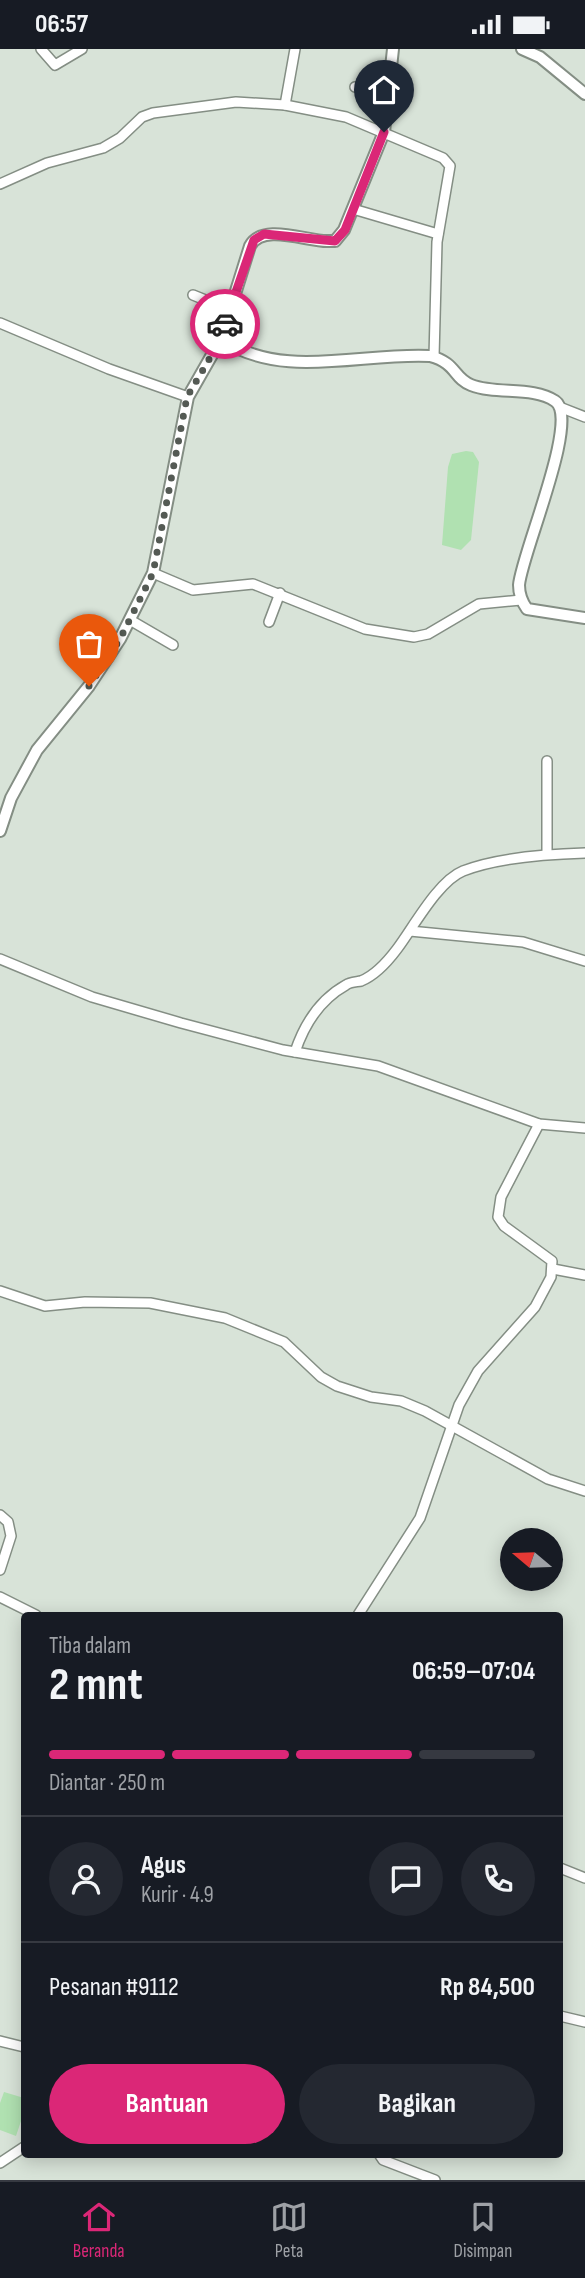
<!DOCTYPE html>
<html lang="id">
<meta charset="utf-8">
<style>
:root{--surface:#171b24;--page:#242831;--text:#f1f3f6;--muted:#9ea1a6;--line:#363941;--accent:#db2777}
body{margin:0;font-family:"Sofia Sans Condensed",sans-serif;background:var(--page);color:var(--text);height:100vh;display:flex;flex-direction:column;font-size:26px;white-space:nowrap}
*{box-sizing:border-box;margin:0}
p{font-size:23px;color:var(--muted)}
.icon{flex:none;width:38px;height:38px;fill:none;stroke:currentColor;stroke-width:2;stroke-linecap:round;stroke-linejoin:round}
.map{position:relative;flex:1;overflow:hidden}
.panel{position:absolute;left:21px;top:1563px;width:542px;height:546px;display:flex;flex-direction:column;background:var(--surface);border-radius:7px;box-shadow:0 4px 18px #0003}
.panel>*{flex:none}
.needle{width:46px;rotate:289deg}
.tools{position:absolute;left:500px;top:1479px;display:grid;gap:14px}
.tools a{display:grid;place-items:center;width:63px;height:63px;border-radius:50%;background:var(--surface);box-shadow:0 4px 18px #0003;font-size:35px}
.pin{position:absolute;display:grid;place-items:center;width:60px;height:60px;color:#fff;margin:-72px -30px;border-radius:50% 50% 50% 0;rotate:-45deg;box-shadow:0 0 7px #0007}
.pin .icon{rotate:45deg}
.courier{position:absolute;display:grid;place-items:center;width:70px;height:70px;margin:-35px;border:5px solid #db2777;border-radius:50%;background:#fff;color:#222;box-shadow:0 2px 9px #0007}
.overview em{font-style:normal;font-weight:700}
.overview div{display:flex;flex-direction:column-reverse}
.overview{display:flex;align-items:center;justify-content:space-between;height:119px;padding:0 28px}
h1{font-size:46px;font-weight:700;line-height:52px}
.bar{display:grid;grid-template-columns:repeat(4,1fr);gap:10px 7px;align-content:center;height:84px;padding:0 28px}
.bar i{height:9px;border-radius:5px;background:var(--line)}
.bar .selected{background:var(--accent)}
.bar p{grid-column:span 4}
.line{display:flex;align-items:center;gap:18px;padding:0 28px;border-top:2px solid var(--line)}
.line div{flex:1}
.round{display:grid;place-items:center;flex:none;width:74px;height:74px;border-radius:37px;background:var(--page)}
.cta{display:flex;gap:14px;margin-top:auto;padding:14px 28px}
.cta a{flex:1;height:80px;border-radius:42px;background:var(--accent);color:#fff;font-size:28px;font-weight:700;line-height:80px;text-align:center}
.cta a+a{background:var(--page);color:var(--text)}
.status{display:flex;justify-content:space-between;align-items:center;height:49px;padding:0 35px;background:var(--surface);direction:ltr}
.status svg{height:19px;fill:currentColor}
.menu{display:flex;justify-content:space-around;align-items:center;height:98px;border-top:2px solid var(--line);background:var(--surface);font-size:19px;color:var(--muted)}
.menu a{display:grid;justify-items:center;gap:4px}
.menu .selected{color:var(--accent)}
.map>svg:first-child{display:block}
</style>
<div class="status"><b>06:57</b><svg viewBox="0 0 49 12"><path d="M0 12V9h3v3zM5 12V6h3v6zM10 12V3h3v9zM15 12V0h3v12zM26 1h20v11H26zM47 4h2v5h-2z"/></svg></div>
<div class="map">
<svg width="585" height="2131" viewBox="0 0 585 2131">
<rect width="100%" height="100%" fill="#d8e3d8"/>
<g fill="#b0e1b1">
<polygon points="466,402 473,403 479,413 471,491 461,501 442,496 448,418 452,405"/>
<polygon points="4,2043 24,2049 24,2063 16,2087 0,2081 0,2054"/>
</g>
<g fill="none" stroke-linecap="round" stroke-linejoin="round">
<defs>
<g id="minor">
<polyline points="41,0 55,16 82,0"/>
<polyline points="355,38 390,42"/>
<polyline points="285,56 295,0"/>
<polyline points="0,135 47,114 103,99 120,89 142,68 153,64 236,53 285,56 346,68 443,109 450,117 437,193 434,308"/>
<polyline points="353,160 438,185"/>
<polyline points="193,246 230,261"/>
<polyline points="0,274 109,320 188,348"/>
<polyline points="562,359 585,368"/>
<polyline points="153,524 193,541 253,535 365,580 414,588 428,585 479,555 521,551"/>
<polyline points="130,571 173,596"/>
<polyline points="269,573 280,544"/>
<polyline points="547,805 547,712"/>
<polyline points="410,882 523,893 585,912"/>
<polyline points="0,910 92,948 181,974 283,1001 378,1017 539,1075 585,1079"/>
<path d="M 295,1003 C 304,976 319,951 346,936 C 350,933 356,933 361,932 C 376,926 388,912 397,900 C 413,879 438,832 463,822 C 496,809 550,805 585,804"/>
<polyline points="553,1220 585,1226"/>
<polyline points="0,1242 45,1257 85,1253 150,1254 225,1269 284,1293 321,1328 337,1337 371,1348 401,1352 425,1362 548,1430 585,1442"/>
<polyline points="0,1466 8,1473 11,1487 0,1521"/>
<polyline points="0,1548 36,1566"/>
<polyline points="358,1566 420,1469 459,1356 478,1322 535,1258 551,1228 552,1212 504,1177 498,1168 501,1148 539,1075"/>
<polyline points="560,1819 585,1829"/>
<polyline points="560,1967 585,1973"/>
<polyline points="0,1992 24,1998"/>
<polyline points="379,2105 383,2111 435,2131"/>
<polyline points="0,2114 24,2098"/>
</g>
<g id="tertiary">
<polyline points="522,0 540,8 585,45"/>
<path d="M 221,290 C 283,332 362,303 430,307 C 457,314 453,329 471,336 C 496,346 533,337 555,352 C 581,369 521,506 519,536 C 519,545 522,553 527,560 L 585,569"/>
<path d="M 0,782 L 11,749 L 37,701 L 89,637 L 120,590 L 153,524 L 188,348 L 221,290 L 250,197 C 262,174 306,192 327,192 L 335,192 L 344,181 L 384,83 L 393,0"/>
</g>
</defs>
<use href="#minor" stroke="#848e84" stroke-width="12"/>
<use href="#tertiary" stroke="#848e84" stroke-width="14"/>
<use href="#minor" stroke="#fff" stroke-width="9"/>
<use href="#tertiary" stroke="#fff" stroke-width="10"/>
</g>
<g fill="none" stroke-linecap="round" stroke-linejoin="round">
<polyline stroke="#545a54" stroke-width="7" stroke-dasharray="0 12.6" points="89,637 120,590 153,524 187,348 221,290 225,275"/>
<polyline stroke="#db2777" stroke-width="9" points="225,275 254,191 264,185 335,192 345,181 384,83"/>
</g>
</svg>
<div class="tools">
<a><svg class="needle" viewBox="-14 -14 28 28"><path d="M0-13l5 13h-10z" fill="#e53935"/><path d="M0 13l5-13h-10z" fill="#9ea1a6"/></svg></a>
</div>
<div class="pin" style="left:89px;top:637px;background:#ea580c"><svg class="icon" aria-label="bag" viewBox="0 0 24 24"><path d="M5 8h14l-1 12H6zM9 8a3 3 0 0 1 6 0"/></svg></div>
<div class="pin" style="left:384px;top:83px;background:#1f2937"><svg class="icon" aria-label="home" viewBox="0 0 24 24"><path d="M3 11l9-7 9 7M6 9v11h12V9"/></svg></div>
<div class="courier" style="left:225px;top:275px"><svg class="icon" aria-label="car" viewBox="0 0 24 24"><path d="M5 17H2v-5l4-1 3-4h7l3 4 3 1v5h-3M9 17h6M6 11h13"/><circle cx="7" cy="17" r="2"/><circle cx="17" cy="17" r="2"/></svg></div>
<section class="panel">
<div class="overview"><div><h1>2 mnt</h1><p>Tiba dalam</p></div><em>06:59–07:04</em></div>
<div class="bar"><i class="selected"></i><i class="selected"></i><i class="selected"></i><i></i><p>Diantar · 250 m</p></div>
<div class="line" style="height:126px"><a class="round"><svg class="icon" aria-label="person" viewBox="0 0 24 24"><circle cx="12" cy="8" r="4"/><path d="M4 21q1-7 8-7t8 7"/></svg></a><div><b>Agus</b><p>Kurir · 4.9</p></div><a class="round"><svg class="icon" aria-label="chat" viewBox="0 0 24 24"><path d="M4 5h16v11H9l-5 4z"/></svg></a><a class="round"><svg class="icon" aria-label="phone" viewBox="0 0 24 24"><path d="M5 4h4l2 5-3 2q2 4 5 5l2-3 5 2v4C11 20 4 13 5 4z"/></svg></a></div>
<div class="line" style="height:91px"><div>Pesanan #9112</div><b>Rp 84,500</b></div>
<div class="cta"><a>Bantuan</a><a>Bagikan</a></div>
</section>
</div>
<nav class="menu">
<a class="selected"><svg class="icon" aria-label="home" viewBox="0 0 24 24"><path d="M3 11l9-7 9 7M6 9v11h12V9"/></svg>Beranda</a>
<a><svg class="icon" aria-label="map" viewBox="0 0 24 24"><path d="M3 6l6-2 6 2 6-2v14l-6 2-6-2-6 2zM9 4v14M15 6v14"/></svg>Peta</a>
<a><svg class="icon" aria-label="saved" viewBox="0 0 24 24"><path d="M7 4h10v16l-5-4-5 4z"/></svg>Disimpan</a>
</nav>
